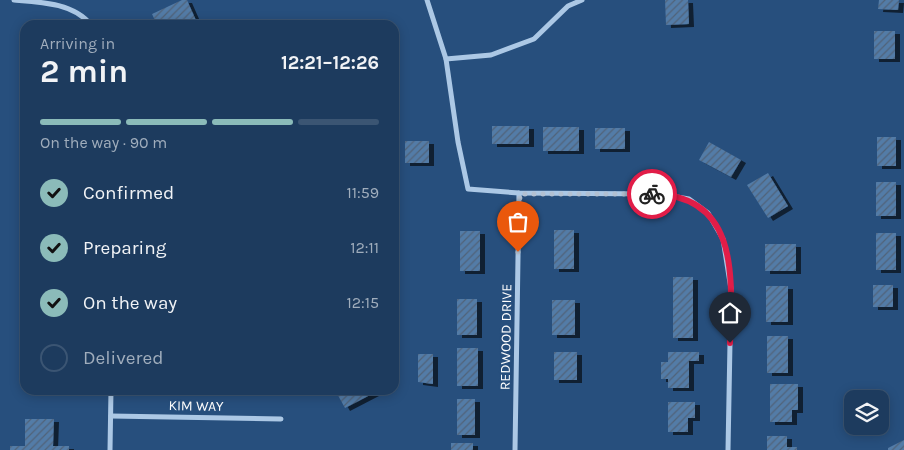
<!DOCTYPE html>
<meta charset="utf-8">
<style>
:root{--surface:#1d3b5e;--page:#254264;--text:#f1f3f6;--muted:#a0adbc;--line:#3b5573;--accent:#8bbbb9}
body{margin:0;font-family:Karla,sans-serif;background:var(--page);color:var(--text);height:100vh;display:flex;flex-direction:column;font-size:19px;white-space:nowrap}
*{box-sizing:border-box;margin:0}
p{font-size:16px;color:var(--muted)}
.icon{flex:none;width:28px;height:28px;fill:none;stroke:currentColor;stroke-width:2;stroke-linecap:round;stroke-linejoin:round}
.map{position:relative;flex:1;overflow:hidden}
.details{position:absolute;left:20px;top:20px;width:379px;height:375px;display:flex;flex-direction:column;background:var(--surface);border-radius:15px;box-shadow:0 2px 12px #0003,0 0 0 1px var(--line)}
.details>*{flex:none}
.tools{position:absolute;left:844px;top:390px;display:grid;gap:10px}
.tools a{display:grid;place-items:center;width:45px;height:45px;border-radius:10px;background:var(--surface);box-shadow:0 2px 12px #0003,0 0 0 1px var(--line);font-size:25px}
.pin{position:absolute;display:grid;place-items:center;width:42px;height:42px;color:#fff;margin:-51px -21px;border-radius:50% 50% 50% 0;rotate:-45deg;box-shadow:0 0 5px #0007}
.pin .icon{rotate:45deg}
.courier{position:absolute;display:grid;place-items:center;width:50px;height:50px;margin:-25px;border:4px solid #e11d48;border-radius:50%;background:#fff;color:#222;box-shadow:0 1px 6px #0007}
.summary em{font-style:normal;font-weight:700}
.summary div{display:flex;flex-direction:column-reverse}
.summary{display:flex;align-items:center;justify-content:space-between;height:85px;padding:0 20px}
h1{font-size:32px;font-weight:700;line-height:38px}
.bar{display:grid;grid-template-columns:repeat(4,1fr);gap:8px 5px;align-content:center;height:60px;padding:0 20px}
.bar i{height:6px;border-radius:4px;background:var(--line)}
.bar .active{background:var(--accent)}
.bar p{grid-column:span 4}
ol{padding:0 20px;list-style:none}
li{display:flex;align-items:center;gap:15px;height:55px}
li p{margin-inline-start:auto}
li .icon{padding:5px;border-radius:50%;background:var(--accent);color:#111;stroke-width:4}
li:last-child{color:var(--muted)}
li i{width:28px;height:28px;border:2px solid var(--line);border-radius:50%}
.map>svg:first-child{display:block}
</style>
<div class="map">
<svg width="904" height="450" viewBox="0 0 904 450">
<defs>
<pattern id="building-hatch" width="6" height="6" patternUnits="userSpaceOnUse" patternTransform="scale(1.25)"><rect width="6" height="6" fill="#537ba7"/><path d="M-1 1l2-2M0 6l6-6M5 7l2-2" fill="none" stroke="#50647a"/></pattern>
<filter id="shadow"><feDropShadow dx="5" dy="3" stdDeviation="0" flood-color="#0009"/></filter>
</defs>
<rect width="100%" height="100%" fill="#274f7d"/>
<g fill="url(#building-hatch)" filter="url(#shadow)">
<polygon points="182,0 187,0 198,25 157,25 152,14"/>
<polygon points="665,0 688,0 689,24 666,25"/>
<polygon points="879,0 899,0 898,10 878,9"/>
<rect x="874" y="31" width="21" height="28"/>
<rect x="492" y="126" width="37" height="18"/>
<rect x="543" y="127" width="36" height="24"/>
<rect x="595" y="128" width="30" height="21"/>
<rect x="877" y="137" width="19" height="29"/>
<rect x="405" y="141" width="24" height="22"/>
<polygon points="709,142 741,160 731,177 699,160"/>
<polygon points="768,173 788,206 768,218 747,185"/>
<rect x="876" y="182" width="20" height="34"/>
<rect x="554" y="230" width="20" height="39"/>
<rect x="460" y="231" width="20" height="40"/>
<rect x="876" y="233" width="20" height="37"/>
<rect x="765" y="244" width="31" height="27"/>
<rect x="673" y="277" width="20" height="61"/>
<rect x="873" y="285" width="20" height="22"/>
<rect x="766" y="286" width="22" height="36"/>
<rect x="457" y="299" width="20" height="36"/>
<rect x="552" y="300" width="23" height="35"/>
<rect x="767" y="336" width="21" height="37"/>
<rect x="457" y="348" width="21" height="38"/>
<rect x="554" y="352" width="23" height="28"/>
<polygon points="668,352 699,352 699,361 689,361 689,388 668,388 668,379 661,379 661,362 668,362"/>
<polygon points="418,354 433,354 433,384 418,382"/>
<polygon points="770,384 798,384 798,410 792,410 792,422 770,422"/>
<polygon points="335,390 372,390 374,393 345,408"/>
<rect x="457" y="399" width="18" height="36"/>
<polygon points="668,402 695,402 695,418 688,418 688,432 668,432"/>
<polygon points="25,419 54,419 53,446 69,446 69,450 10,450 10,446 25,446"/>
<polygon points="767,436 787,436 787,447 797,447 797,450 767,450"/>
<polygon points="904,440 904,450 888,450 888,448"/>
<rect x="451" y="443" width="22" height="7"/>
</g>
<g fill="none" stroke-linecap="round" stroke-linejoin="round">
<g stroke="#acc8e5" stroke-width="5">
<path d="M 14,0 C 40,2 74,3 91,25"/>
<polyline points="427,0 446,59 458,142 468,189 519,193 659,194 689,199 708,213 723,239 731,289 728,450"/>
<polyline points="446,59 491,55 534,39 568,6 582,0"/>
<polyline points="111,416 281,419"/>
<polyline points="110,450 111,390"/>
<polyline points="515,450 519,193"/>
</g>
</g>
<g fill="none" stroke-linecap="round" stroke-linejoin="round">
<polyline stroke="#b3c1d2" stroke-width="5" stroke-dasharray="0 9" points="518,252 520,194 652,194"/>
<path stroke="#e11d48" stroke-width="6" d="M 652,194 C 740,195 732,279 730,343"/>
</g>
<g text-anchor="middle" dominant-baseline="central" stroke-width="4" stroke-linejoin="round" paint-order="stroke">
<g font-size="14" fill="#fff" stroke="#274f7d">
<text transform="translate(506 337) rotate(-89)">REDWOOD DRIVE</text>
<text transform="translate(196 406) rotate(1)">KIM WAY</text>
</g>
</g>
</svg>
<div class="tools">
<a><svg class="icon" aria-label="layers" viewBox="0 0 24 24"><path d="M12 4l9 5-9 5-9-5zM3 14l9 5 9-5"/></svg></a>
</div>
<div class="pin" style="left:518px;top:252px;background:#ea580c"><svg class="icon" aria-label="bag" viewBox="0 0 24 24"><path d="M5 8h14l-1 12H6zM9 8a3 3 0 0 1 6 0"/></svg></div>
<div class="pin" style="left:730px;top:343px;background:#1f2937"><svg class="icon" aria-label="home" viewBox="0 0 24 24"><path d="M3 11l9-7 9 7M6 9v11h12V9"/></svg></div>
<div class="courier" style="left:652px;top:194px"><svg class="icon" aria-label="bike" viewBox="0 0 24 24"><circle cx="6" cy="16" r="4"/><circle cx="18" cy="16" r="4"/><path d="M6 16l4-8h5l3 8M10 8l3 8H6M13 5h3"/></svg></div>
<section class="details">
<div class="summary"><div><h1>2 min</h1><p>Arriving in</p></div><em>12:21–12:26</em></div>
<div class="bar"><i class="active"></i><i class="active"></i><i class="active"></i><i></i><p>On the way · 90 m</p></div>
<ol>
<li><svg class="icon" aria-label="check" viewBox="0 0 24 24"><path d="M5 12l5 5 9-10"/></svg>Confirmed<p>11:59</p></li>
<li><svg class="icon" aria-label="check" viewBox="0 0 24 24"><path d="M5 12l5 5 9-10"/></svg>Preparing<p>12:11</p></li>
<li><svg class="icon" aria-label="check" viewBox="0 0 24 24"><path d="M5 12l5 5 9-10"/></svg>On the way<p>12:15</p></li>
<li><i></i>Delivered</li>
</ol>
</section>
</div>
